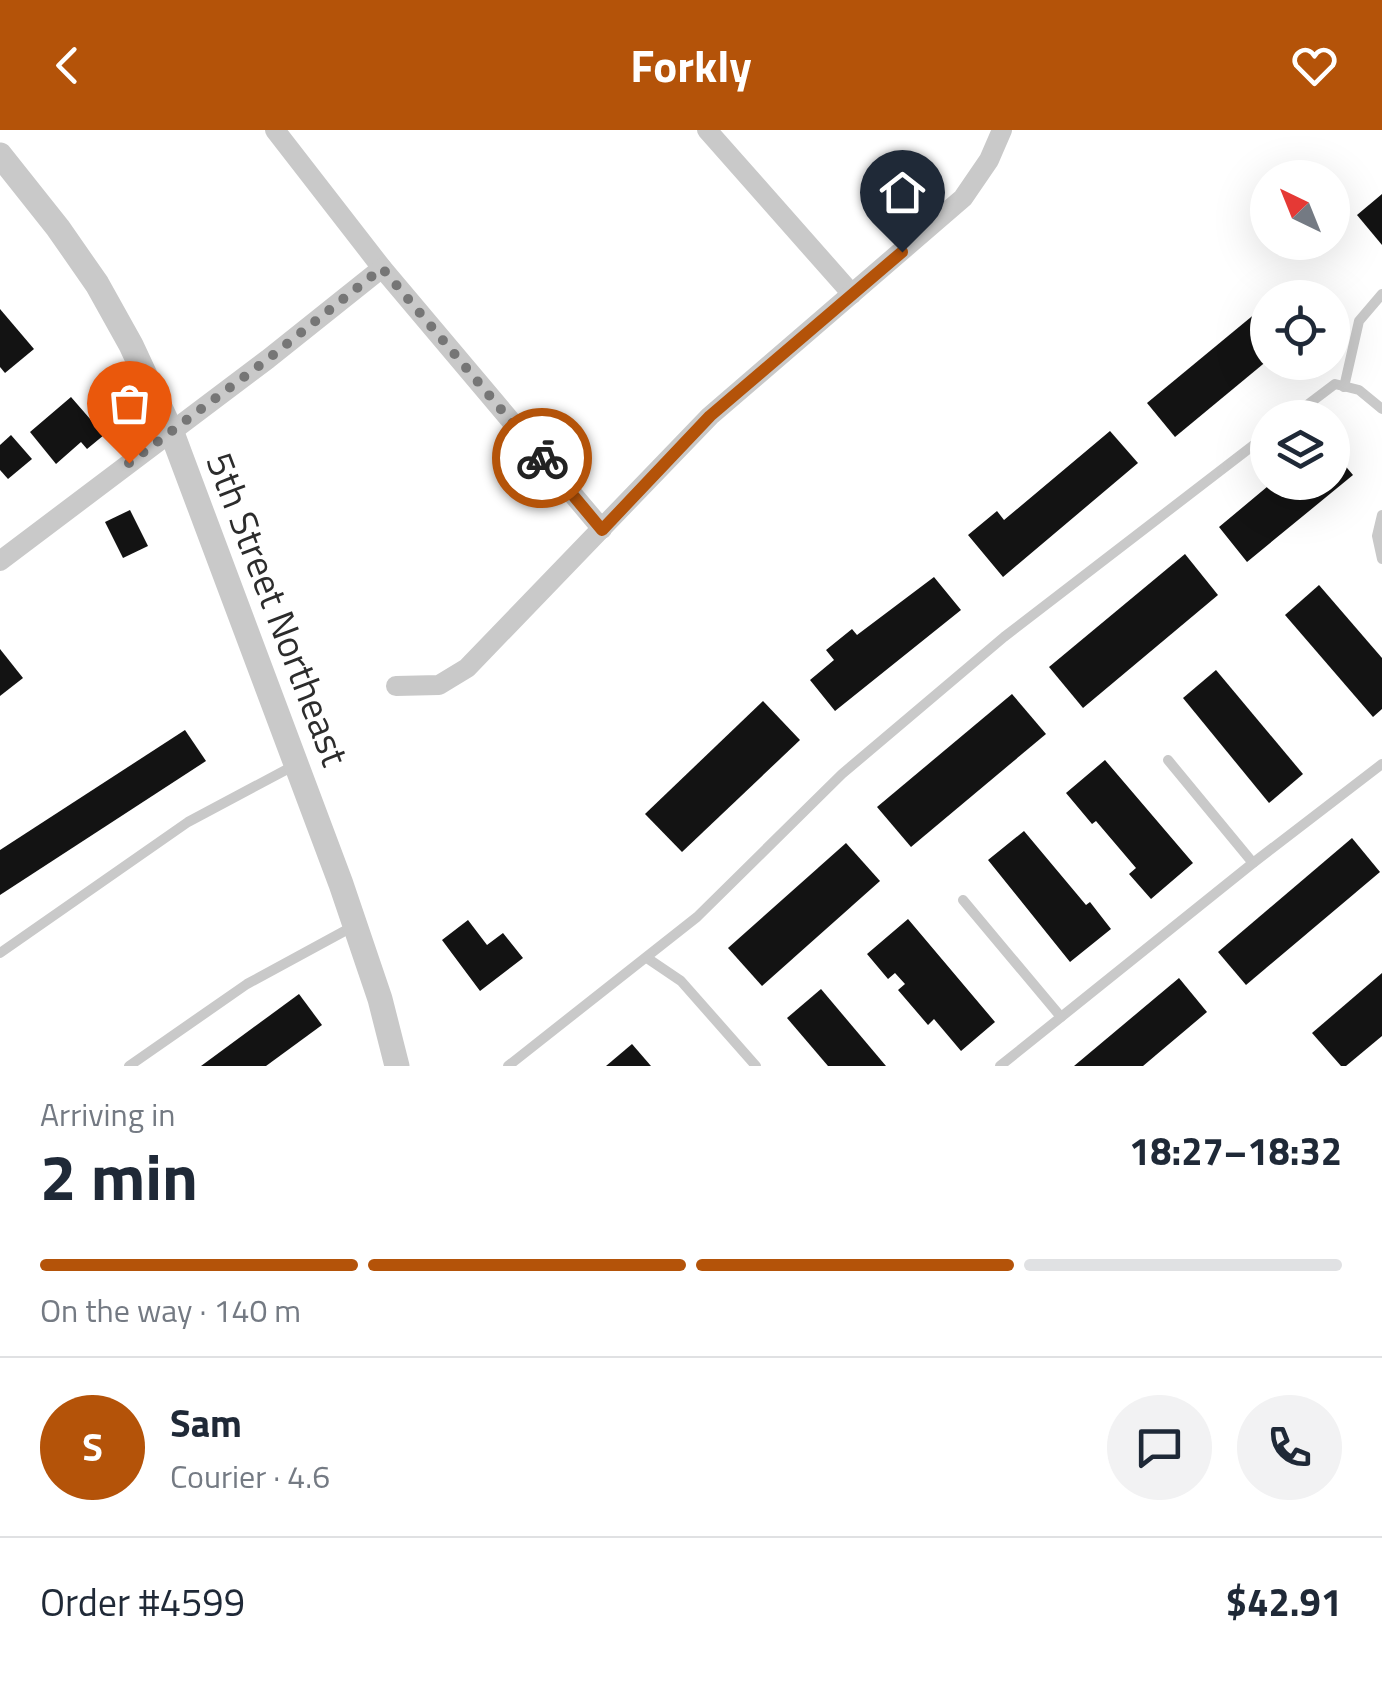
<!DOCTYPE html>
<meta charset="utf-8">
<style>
:root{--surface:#fff;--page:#f2f2f3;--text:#1f2937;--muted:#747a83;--line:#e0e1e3;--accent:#b45309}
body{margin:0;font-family:"Titillium Web",sans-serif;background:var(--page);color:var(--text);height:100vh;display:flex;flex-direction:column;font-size:38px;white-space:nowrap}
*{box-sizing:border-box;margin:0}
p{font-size:32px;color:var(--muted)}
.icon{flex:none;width:55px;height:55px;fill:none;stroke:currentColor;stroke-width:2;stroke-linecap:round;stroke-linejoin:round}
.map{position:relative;height:936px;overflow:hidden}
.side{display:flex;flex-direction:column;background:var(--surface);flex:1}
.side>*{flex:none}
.needle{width:65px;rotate:317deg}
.tools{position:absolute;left:1250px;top:30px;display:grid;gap:20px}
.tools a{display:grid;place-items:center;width:100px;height:100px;border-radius:50%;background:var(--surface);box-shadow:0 10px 40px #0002;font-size:50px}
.pin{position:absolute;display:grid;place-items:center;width:85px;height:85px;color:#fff;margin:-102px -42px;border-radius:50% 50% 50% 0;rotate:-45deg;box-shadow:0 0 10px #0007}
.pin .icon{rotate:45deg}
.courier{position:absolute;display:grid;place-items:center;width:100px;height:100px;margin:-50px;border:8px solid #b45309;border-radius:50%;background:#fff;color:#222;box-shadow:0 2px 12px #0007}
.summary em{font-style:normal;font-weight:700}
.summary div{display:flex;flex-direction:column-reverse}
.summary{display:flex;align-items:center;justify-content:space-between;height:170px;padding:0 40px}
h1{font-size:65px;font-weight:700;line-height:75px}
.bar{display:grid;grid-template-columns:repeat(4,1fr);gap:15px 10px;align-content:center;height:120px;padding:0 40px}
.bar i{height:12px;border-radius:8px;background:var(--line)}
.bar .current{background:var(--accent)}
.bar p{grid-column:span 4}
.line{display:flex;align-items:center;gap:25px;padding:0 40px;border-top:2px solid var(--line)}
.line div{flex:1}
.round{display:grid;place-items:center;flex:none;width:105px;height:105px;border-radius:52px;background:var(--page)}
header{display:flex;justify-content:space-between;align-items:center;height:130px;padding:0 40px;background:var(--accent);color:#fff;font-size:45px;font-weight:700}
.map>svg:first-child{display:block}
</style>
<header><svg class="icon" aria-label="back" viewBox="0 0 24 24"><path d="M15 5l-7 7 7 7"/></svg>Forkly<svg class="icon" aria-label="heart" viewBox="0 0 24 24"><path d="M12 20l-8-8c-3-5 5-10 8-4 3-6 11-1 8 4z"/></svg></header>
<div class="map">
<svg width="1382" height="936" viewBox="0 0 1382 936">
<rect width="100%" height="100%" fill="#fff"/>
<g fill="#131313">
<polygon points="1382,64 1382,115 1357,85"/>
<polygon points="1268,173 1268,230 1175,307 1147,273"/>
<polygon points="0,179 34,219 5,243 0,237"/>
<polygon points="71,267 104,305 87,319 81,312 56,334 30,302"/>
<polygon points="1110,301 1138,333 1003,447 968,405 997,381 1004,390"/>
<polygon points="11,305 32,329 8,349 0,340 0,315"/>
<polygon points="1332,320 1353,345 1247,432 1219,397 1273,352 1332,352"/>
<polygon points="130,380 148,416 123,428 105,392"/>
<polygon points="1185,424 1218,465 1083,578 1049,537"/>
<polygon points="934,447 961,480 835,581 810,550 834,530 826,520 852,499 857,505"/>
<polygon points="1319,455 1382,528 1382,579 1373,587 1285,485"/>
<polygon points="0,519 23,548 0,566"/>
<polygon points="1216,540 1303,644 1269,673 1183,568"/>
<polygon points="1012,564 1046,604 911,717 877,677"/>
<polygon points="763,571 800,610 682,722 645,684"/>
<polygon points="185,600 206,631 0,765 0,720"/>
<polygon points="1105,630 1193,733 1151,769 1129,744 1136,738 1096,691 1092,694 1066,663"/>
<polygon points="1024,701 1086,775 1090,772 1111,799 1070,832 988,730"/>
<polygon points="1352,708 1380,742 1246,855 1218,822"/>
<polygon points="846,713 880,751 762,856 728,818"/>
<polygon points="908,789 995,892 961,921 934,889 928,895 898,860 905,854 895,843 888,849 867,824"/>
<polygon points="468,790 487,815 503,803 523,828 480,861 442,810"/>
<polygon points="1382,843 1382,906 1346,936 1341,936 1312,903"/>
<polygon points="1179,848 1207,882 1143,936 1074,936"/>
<polygon points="821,859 886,936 828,936 787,888"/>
<polygon points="299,864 322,895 266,936 201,936"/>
<polygon points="632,914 651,936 606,936"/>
</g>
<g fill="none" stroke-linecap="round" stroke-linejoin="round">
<g stroke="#c9c9c9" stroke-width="10">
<polyline points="1344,257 1359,191 1382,164"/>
<polyline points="1290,288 1335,254 1359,260 1382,279"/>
<polyline points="1382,385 1377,406 1382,429"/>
<polyline points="1168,630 1253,733"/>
<polyline points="963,770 1061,887"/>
<polyline points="0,823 188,692 295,635"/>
<polyline points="647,828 681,851 756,936"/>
<polyline points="129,936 247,854 352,797"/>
<polyline points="508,936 697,787 842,644 1004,507 1268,304"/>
<polyline points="1000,936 1253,733 1382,634"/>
</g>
<g stroke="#c9c9c9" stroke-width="20">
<polyline points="275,0 382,138 602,399"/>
<polyline points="707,0 852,164"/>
<polyline points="0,431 268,229 382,138"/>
<polyline points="396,556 439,555 467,538 710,286 963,68 989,30 1002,0"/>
</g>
<polyline stroke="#c9c9c9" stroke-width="25" points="0,25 58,98 97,154 131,215 172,303 341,754 380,869 397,936"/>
</g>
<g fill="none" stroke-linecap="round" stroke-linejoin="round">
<polyline stroke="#767676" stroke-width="10" stroke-dasharray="0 18" points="129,333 268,229 382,138 542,328"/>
<polyline stroke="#b45309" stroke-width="12" points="542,328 602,400 710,286 902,122"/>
</g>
<g text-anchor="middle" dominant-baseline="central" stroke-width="10" stroke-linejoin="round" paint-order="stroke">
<g font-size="38" fill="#2c2c2c" stroke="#fff">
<text transform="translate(278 479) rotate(69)">5th Street Northeast</text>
</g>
</g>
</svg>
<div class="tools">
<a><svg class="needle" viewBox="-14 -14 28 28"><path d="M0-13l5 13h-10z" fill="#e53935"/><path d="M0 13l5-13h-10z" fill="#747a83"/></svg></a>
<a><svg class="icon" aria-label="locate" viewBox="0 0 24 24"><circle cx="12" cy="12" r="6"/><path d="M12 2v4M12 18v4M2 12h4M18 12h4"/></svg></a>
<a><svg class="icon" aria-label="layers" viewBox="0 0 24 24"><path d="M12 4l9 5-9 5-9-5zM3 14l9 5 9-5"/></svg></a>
</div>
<div class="pin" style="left:129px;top:333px;background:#ea580c"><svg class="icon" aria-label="bag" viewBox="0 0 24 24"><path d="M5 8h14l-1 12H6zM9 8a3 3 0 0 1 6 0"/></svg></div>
<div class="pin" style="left:902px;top:122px;background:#1f2937"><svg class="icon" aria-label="home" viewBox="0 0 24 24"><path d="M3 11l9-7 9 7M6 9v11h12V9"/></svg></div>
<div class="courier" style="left:542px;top:328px"><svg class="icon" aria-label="bike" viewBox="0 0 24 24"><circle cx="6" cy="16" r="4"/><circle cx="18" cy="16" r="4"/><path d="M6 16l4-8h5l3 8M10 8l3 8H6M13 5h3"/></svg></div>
</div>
<section class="side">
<div class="summary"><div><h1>2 min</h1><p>Arriving in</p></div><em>18:27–18:32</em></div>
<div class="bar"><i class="current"></i><i class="current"></i><i class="current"></i><i></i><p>On the way · 140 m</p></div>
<div class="line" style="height:180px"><b class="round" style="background:var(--accent);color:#fff">S</b><div><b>Sam</b><p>Courier · 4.6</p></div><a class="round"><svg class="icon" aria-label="chat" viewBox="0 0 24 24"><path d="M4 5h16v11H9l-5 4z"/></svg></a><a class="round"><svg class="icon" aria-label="phone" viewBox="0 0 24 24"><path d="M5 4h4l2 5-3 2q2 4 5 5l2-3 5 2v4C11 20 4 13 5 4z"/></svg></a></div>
<div class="line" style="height:130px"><div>Order #4599</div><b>$42.91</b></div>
</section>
